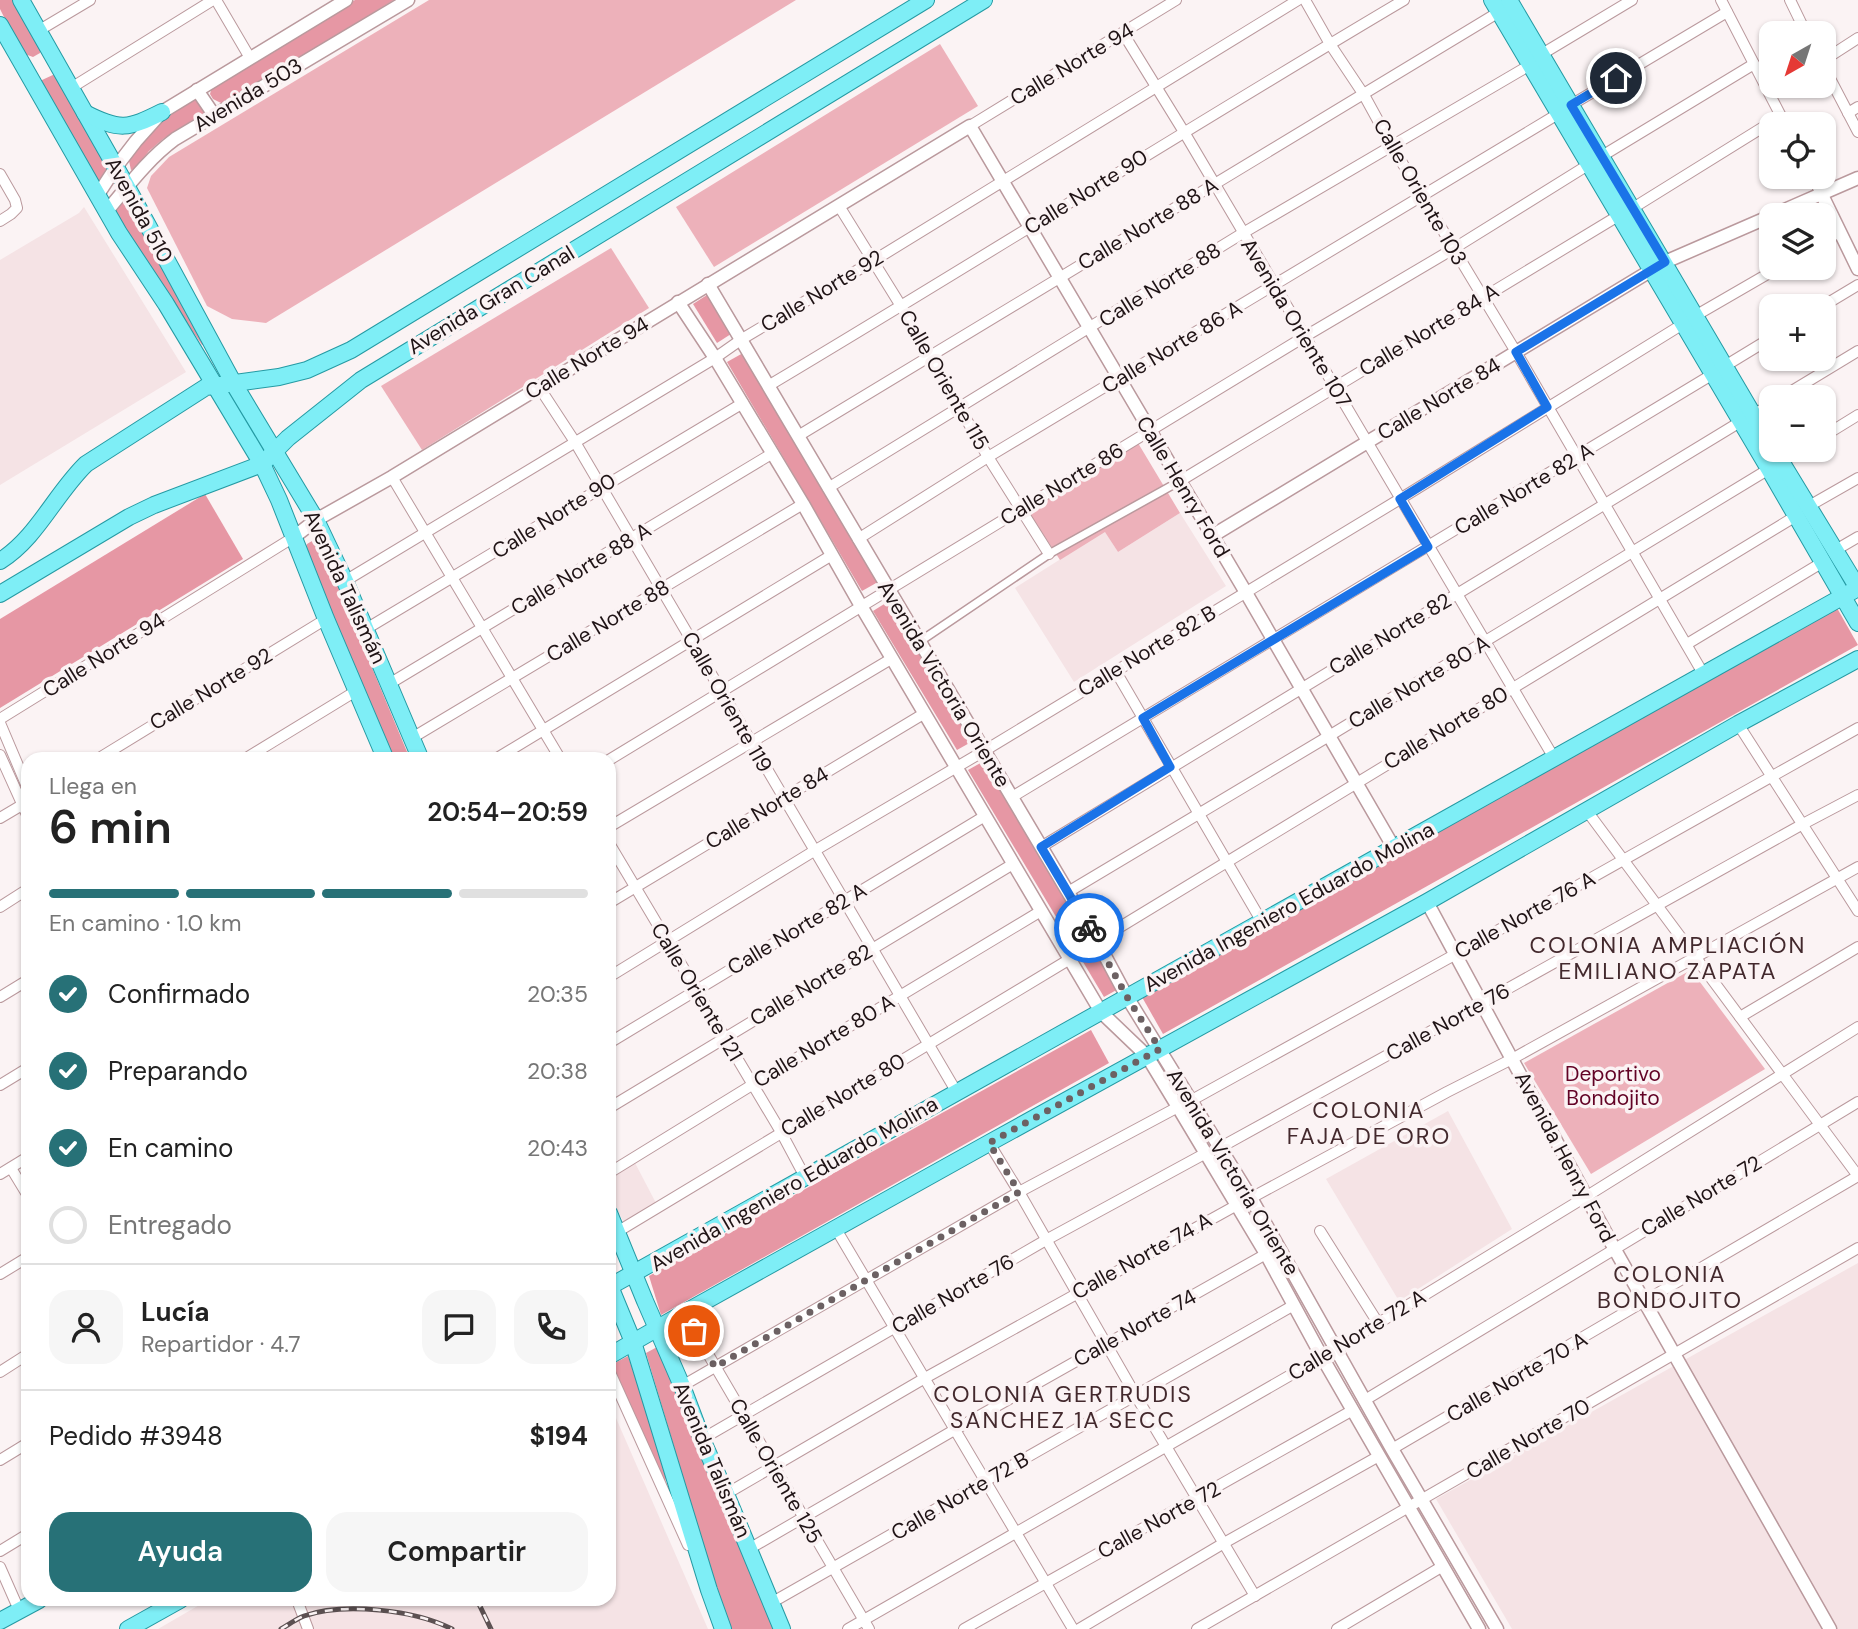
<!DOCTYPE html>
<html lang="es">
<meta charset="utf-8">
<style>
:root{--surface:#fff;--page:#f6f6f6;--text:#222;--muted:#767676;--line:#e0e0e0;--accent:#277177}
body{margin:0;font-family:"DM Sans",sans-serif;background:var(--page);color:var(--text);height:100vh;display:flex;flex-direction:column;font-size:26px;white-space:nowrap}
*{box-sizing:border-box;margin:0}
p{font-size:23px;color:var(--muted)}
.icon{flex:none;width:38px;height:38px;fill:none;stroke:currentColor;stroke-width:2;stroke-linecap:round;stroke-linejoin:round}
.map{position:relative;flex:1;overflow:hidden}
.drawer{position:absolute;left:21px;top:752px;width:595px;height:854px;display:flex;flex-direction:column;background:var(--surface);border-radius:21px;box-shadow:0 2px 5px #0004}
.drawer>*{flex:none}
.needle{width:46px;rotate:219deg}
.controls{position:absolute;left:1759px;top:21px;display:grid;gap:14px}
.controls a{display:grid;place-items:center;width:77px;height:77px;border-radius:14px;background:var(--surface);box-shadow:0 2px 5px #0004;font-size:35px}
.pin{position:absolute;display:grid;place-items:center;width:60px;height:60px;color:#fff;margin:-30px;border:4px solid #fff;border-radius:50%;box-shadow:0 2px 7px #0007}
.courier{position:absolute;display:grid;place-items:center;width:70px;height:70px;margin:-35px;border:5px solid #1a73e8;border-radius:50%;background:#fff;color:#222;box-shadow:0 2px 9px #0007}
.head em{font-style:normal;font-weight:600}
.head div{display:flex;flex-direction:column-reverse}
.head{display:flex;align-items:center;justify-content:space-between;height:119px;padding:0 28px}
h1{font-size:46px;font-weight:600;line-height:52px}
.bar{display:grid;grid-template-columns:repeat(4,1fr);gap:10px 7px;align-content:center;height:84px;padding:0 28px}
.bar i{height:9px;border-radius:5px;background:var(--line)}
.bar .on{background:var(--accent)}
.bar p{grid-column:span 4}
.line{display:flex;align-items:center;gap:18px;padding:0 28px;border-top:2px solid var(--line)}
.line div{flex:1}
.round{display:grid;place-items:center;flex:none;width:74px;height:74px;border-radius:21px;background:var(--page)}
ol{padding:0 28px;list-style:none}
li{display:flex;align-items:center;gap:21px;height:77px}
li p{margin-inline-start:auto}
li .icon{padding:7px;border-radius:50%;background:var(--accent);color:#fff;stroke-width:4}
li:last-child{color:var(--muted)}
li i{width:38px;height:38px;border:4px solid var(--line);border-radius:50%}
.action{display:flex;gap:14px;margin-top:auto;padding:14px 28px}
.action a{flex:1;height:80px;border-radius:21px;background:var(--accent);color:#fff;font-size:28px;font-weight:600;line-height:80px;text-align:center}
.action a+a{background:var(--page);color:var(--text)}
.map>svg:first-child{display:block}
</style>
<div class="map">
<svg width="1858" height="1629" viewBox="0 0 1858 1629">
<rect width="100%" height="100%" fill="#fbf3f4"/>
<g fill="#f5e3e5">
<polygon points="84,207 186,372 0,485 0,260 79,213"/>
<polygon points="1180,513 1226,586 1074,682 1015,588 1105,531 1118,552"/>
<polygon points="1448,1111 1512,1229 1399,1301 1326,1179"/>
<polygon points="634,1161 657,1205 625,1225 609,1193 609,1177"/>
<polygon points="1858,1263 1858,1629 1512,1629 1436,1499"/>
<polygon points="609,1402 708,1629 158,1629 208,1600 609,1600"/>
</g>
<g fill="#edb1ba">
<polygon points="429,0 796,0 266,323 232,319 207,306 147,188 151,176 169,157"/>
<polygon points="940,44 978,106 714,267 676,207"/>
<polygon points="611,248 649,308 422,450 381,386"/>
<polygon points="1138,443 1180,513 1118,552 1105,532 1060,560 1028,511"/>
<polygon points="1691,970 1765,1069 1591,1174 1524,1063"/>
</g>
<g fill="#e697a4">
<polygon points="0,0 18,0 43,47 40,53 33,57 22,53 0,9"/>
<polygon points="355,0 394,0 226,103 221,103 213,99 210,94 212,87"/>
<polygon points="55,74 111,167 97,186 40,85 42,80"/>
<polygon points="190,99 197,100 204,107 204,113 163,139 149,151 135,169 131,170 129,161 133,152 164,116"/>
<polygon points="125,197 205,344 202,345 114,216 116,208"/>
<polygon points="707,295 731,334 717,343 693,304"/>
<polygon points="743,353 878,582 862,591 727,362"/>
<polygon points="205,494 243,559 0,708 0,619"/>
<polygon points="312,541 320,544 336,577 348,610 410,759 394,759 307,555 305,548 307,544"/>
<polygon points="889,601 973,741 957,750 873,611"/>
<polygon points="1837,608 1858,645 1163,1034 1142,997"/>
<polygon points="984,761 1120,988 1104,997 968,770"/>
<polygon points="1091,1030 1109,1063 661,1315 649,1276"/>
<polygon points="659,1346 777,1629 731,1629 705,1551 646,1353"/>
<polygon points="628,1356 646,1409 666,1478 664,1486 611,1365"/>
</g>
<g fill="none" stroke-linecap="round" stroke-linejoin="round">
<defs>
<polyline id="pedestrian" points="919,642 1049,554 1180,481"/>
<g id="minor">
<polyline points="216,0 250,58"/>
<polyline points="1305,0 1330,44 1364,95 1392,146 1516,352 1704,675"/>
<polyline points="1721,0 1785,124"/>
<polyline points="1790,0 1806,33"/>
<polyline points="38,31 90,0"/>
<polyline points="1123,33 1184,132 1554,758"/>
<polyline points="1542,54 1632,0"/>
<polyline points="1824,60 1858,38"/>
<polyline points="1824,67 1858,132"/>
<polyline points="71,88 213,0"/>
<polyline points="1571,105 1727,12"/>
<polyline points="1848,113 1858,107"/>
<polyline points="970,126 1176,0"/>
<polyline points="1602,156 1754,64"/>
<polyline points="0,174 15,200 17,208 11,214 0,221"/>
<polyline points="1812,177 1821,193"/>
<polyline points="839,206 901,306 988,457 1049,554"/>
<polyline points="1633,208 1781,116"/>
<polyline points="1824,241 1839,232"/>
<polyline points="1823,306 1858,285"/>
<polyline points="1695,316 1778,268"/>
<polyline points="1725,366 1771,338"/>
<path d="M 768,386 C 981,259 1191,126 1404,0"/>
<polyline points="539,387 575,442 956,1091"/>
<polyline points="1782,397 1858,351"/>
<polyline points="1753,415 1771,404"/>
<polyline points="798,436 1499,12"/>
<polyline points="1824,436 1858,415"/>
<polyline points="1781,462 1801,450"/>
<polyline points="392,477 561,760"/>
<polyline points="1180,481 1618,216"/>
<polyline points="828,488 1243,233 1530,65"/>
<polyline points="1809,506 1858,478"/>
<polyline points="858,539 988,457 1558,114"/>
<polyline points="1834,551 1858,537"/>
<polyline points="345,581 715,358 742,339 873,261 1298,0"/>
<polyline points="366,629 743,403"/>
<polyline points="1687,644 1823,562"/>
<polyline points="1115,670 1262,922"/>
<polyline points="389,684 773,453"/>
<polyline points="0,719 294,537"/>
<polyline points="0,723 28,789"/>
<polyline points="1738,724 1858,911"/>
<polyline points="412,738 803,504"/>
<polyline points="0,755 28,817"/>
<polyline points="96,760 326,619"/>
<polyline points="243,760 356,691"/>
<polyline points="494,760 832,555"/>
<polyline points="609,760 1304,337 1453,249 1588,165"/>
<polyline points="1012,797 1713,374"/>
<polyline points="1587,811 1858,1176"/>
<polyline points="0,818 27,802"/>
<polyline points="609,827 891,659"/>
<polyline points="609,843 781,1132 805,1177"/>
<polyline points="1041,847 1740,422"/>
<polyline points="1068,892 1329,736 1769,469"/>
<polyline points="609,903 925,713"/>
<polyline points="0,907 28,889"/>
<polyline points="1097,941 1796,516"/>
<polyline points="609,977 814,851 984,751 1400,499 1683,324"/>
<polyline points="0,997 28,980"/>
<polyline points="1740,1017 1858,947"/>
<polyline points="609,1043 985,816"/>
<polyline points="0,1085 28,1068"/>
<polyline points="1192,1100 1456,954 1858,728"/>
<polyline points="609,1108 1013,864"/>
<polyline points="989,1143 1019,1192 1136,1396 1255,1596"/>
<polyline points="1221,1147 1482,1003 1803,824 1858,795"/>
<polyline points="11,1168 28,1196"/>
<polyline points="609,1173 752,1085 1041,911"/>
<polyline points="0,1174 28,1157"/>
<polyline points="836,1229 1073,1629"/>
<polyline points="1320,1231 1378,1323"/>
<polyline points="617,1232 1070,959"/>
<polyline points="0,1274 28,1257"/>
<polyline points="684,1313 869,1629"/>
<polyline points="609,1370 688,1545"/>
<polyline points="0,1372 28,1354"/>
<polyline points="682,1386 1019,1192 1178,1107"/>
<polyline points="1365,1400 1858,1102"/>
<polyline points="702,1439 1046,1240 1206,1153"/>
<polyline points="1392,1449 1858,1176"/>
<polyline points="0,1460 28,1443"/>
<polyline points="726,1494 925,1378 1237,1205 1251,1198 1447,1092 1512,1059 1858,867"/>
<polyline points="749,1549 956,1429 1266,1254"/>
<polyline points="0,1551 28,1534"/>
<polyline points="0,1567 19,1610"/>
<polyline points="297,1600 308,1629"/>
<polyline points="771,1603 1294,1305"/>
<polyline points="848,1629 1336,1349 1587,1196 1858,1027"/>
<polyline points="964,1629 1353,1410"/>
<polyline points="1079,1629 1224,1543 1379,1456"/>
<path d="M 1197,1629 C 1417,1502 1638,1375 1858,1248"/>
<polyline points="1337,1629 1443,1566"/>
</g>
<g id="tertiary">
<polyline points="197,90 214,115"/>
<polyline points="1821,193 1858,269"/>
<polyline points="97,196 116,167 136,141 162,112 346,0"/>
<path d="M 106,212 C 128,186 148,159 175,139 L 408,0"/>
<polyline points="708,284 1097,941 1127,997 1251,1198 1392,1449 1497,1629"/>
<polyline points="678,302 715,358 803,504 861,606 1101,1012 1147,1056 1178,1107 1266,1254 1322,1357 1479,1629"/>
<polyline points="1212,536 1665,262 1858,178"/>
<polyline points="294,537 316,520 392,477 970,126 1245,591 1394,848"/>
<polyline points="1427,902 1614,1248 1830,1629"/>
</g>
<g id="primary">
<polyline points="21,0 127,187 234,384 316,520 345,581 421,760"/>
<polyline points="1492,0 1769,469 1858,623"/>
<polyline points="1509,0 1771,445"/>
<polyline points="0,25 119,233 166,304 262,464 279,500 326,619 386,760"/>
<path d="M 85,113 C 120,131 128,129 162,112"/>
<polyline points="1774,450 1858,588"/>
<path d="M 0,561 C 37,538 55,494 86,464 L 206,387 L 279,377 L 307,370 L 351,350 L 926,0"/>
<polyline points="0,594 129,517 154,505 262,464 288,438 361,380 984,0"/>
<polyline points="609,1213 645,1301 682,1386 702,1439 726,1494 782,1629"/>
<polyline points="609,1284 633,1342 709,1590 723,1629"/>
<polyline points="609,1287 1858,588"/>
<polyline points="609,1356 684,1313 989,1143 1427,902 1738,724 1858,659"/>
<polyline points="0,1621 39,1600"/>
<polyline points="128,1629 180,1600"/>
</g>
</defs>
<use href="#pedestrian" stroke="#ba999d" stroke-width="10"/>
<use href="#minor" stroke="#ba999d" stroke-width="12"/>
<use href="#tertiary" stroke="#ba999d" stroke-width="15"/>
<use href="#primary" stroke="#259aa3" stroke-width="18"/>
<use href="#pedestrian" stroke="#fff" stroke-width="7"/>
<use href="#minor" stroke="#fff" stroke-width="10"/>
<use href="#tertiary" stroke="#fff" stroke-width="12"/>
<use href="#primary" stroke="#7eeef6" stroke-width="16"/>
<defs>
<g id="rail">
<polyline points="477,1600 491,1629"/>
<path d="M 281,1629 C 288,1625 296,1619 304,1616 C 344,1602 415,1610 452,1629"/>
</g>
</defs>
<use href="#rail" stroke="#5c5152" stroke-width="5"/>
<use href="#rail" stroke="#fbf3f4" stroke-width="2.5" stroke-dasharray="8" stroke-linecap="butt"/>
</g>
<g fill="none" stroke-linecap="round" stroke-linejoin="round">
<polyline stroke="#6c6163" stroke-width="7" stroke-dasharray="0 12.6" points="694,1331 715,1367 1019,1192 989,1143 1160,1049 1127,997 1089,928"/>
<polyline stroke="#1a73e8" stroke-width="9" points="1089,928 1041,847 1170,767 1143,718 1428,547 1400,499 1547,407 1516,352 1665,262 1571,105 1616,78"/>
</g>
<g text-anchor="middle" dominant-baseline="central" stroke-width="7" stroke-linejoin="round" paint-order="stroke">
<g font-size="21" fill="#1f1315" stroke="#fbf3f4">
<text transform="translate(1072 64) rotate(-31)">Calle Norte 94</text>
<text transform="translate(248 95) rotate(-31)">Avenida 503</text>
<text transform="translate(1086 192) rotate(-32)">Calle Norte 90</text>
<text transform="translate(1420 192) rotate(60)">Calle Oriente 103</text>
<text transform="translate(139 210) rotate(61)">Avenida 510</text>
<text transform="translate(1148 224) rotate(-31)">Calle Norte 88 A</text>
<text transform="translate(1160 285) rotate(-32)">Calle Norte 88</text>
<text transform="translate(822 291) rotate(-31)">Calle Norte 92</text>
<text transform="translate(491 300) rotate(-31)">Avenida Gran Canal</text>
<text transform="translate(1296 323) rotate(59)">Avenida Oriente 107</text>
<text transform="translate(1429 330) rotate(-31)">Calle Norte 84 A</text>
<text transform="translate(1172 347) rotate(-31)">Calle Norte 86 A</text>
<text transform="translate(587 358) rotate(-31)">Calle Norte 94</text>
<text transform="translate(944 380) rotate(60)">Calle Oriente 115</text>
<text transform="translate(1439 399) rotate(-31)">Calle Norte 84</text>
<text transform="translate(1062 484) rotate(-31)">Calle Norte 86</text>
<text transform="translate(1183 487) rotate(59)">Calle Henry Ford</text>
<text transform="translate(1524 489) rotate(-31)">Calle Norte 82 A</text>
<text transform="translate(554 516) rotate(-32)">Calle Norte 90</text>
<text transform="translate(581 569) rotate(-31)">Calle Norte 88 A</text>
<text transform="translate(345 587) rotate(65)">Avenida Talismán</text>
<text transform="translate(608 621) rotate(-31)">Calle Norte 88</text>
<text transform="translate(1390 634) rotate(-31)">Calle Norte 82</text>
<text transform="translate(1147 651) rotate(-31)">Calle Norte 82 B</text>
<text transform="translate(104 655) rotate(-32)">Calle Norte 94</text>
<text transform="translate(1419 682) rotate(-31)">Calle Norte 80 A</text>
<text transform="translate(944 684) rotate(59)">Avenida Victoria Oriente</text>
<text transform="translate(211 689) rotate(-31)">Calle Norte 92</text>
<text transform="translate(727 702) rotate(60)">Calle Oriente 119</text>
<text transform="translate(1446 728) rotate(-31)">Calle Norte 80</text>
<text transform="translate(767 808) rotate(-31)">Calle Norte 84</text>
<text transform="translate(1289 907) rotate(-29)">Avenida Ingeniero Eduardo Molina</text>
<text transform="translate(1525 915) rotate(-29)">Calle Norte 76 A</text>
<text transform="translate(797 929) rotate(-31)">Calle Norte 82 A</text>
<text transform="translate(811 985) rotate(-31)">Calle Norte 82</text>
<text transform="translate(697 992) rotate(59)">Calle Oriente 121</text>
<text transform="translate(1448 1022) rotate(-29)">Calle Norte 76</text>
<text transform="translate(824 1041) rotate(-31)">Calle Norte 80 A</text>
<text transform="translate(843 1095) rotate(-31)">Calle Norte 80</text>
<text transform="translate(1565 1157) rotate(62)">Avenida Henry Ford</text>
<text transform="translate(1233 1172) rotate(59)">Avenida Victoria Oriente</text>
<text transform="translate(794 1184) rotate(-30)">Avenida Ingeniero Eduardo Molina</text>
<text transform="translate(1701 1196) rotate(-31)">Calle Norte 72</text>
<text transform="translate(1142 1256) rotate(-29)">Calle Norte 74 A</text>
<text transform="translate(953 1294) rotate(-30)">Calle Norte 76</text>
<text transform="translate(1135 1328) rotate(-29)">Calle Norte 74</text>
<text transform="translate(1357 1335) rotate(-31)">Calle Norte 72 A</text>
<text transform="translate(1517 1377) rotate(-30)">Calle Norte 70 A</text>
<text transform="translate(1528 1439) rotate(-30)">Calle Norte 70</text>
<text transform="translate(712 1460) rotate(67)">Avenida Talismán</text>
<text transform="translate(776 1471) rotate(60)">Calle Oriente 125</text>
<text transform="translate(960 1496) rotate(-30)">Calle Norte 72 B</text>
<text transform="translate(1159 1520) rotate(-29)">Calle Norte 72</text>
</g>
<g font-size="21" fill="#620225" stroke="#fbf3f4">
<text x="1613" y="1074">Deportivo<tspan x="1613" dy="24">Bondojito</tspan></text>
</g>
<g font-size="23" letter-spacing="2" fill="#43292d" stroke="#fbf3f4">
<text x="1668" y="945">COLONIA AMPLIACIÓN<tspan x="1668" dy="26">EMILIANO ZAPATA</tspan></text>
<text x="1369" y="1110">COLONIA<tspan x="1369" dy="26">FAJA DE ORO</tspan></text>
<text x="1670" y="1274">COLONIA<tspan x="1670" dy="26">BONDOJITO</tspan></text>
<text x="1063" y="1394">COLONIA GERTRUDIS<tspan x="1063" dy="26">SANCHEZ 1A SECC</tspan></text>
</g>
</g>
</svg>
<div class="controls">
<a><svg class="needle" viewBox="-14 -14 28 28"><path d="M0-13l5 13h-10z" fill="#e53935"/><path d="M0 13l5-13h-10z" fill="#767676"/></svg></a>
<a><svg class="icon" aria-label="locate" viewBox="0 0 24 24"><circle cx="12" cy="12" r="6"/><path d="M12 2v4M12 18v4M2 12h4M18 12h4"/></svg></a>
<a><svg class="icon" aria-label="layers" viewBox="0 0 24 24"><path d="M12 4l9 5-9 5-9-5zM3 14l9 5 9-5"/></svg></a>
<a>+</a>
<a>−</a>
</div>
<div class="pin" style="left:694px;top:1331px;background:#ea580c"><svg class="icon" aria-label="bag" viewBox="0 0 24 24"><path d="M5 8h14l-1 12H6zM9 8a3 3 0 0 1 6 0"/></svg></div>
<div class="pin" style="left:1616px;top:78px;background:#1f2937"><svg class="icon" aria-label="home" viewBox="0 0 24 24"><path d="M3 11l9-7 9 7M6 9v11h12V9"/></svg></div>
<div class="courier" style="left:1089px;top:928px"><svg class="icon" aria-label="bike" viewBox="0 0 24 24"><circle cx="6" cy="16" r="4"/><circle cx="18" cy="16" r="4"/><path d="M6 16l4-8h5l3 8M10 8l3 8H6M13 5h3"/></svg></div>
<section class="drawer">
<div class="head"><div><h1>6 min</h1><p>Llega en</p></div><em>20:54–20:59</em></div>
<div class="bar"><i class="on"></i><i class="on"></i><i class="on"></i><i></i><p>En camino · 1.0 km</p></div>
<ol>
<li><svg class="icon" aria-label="check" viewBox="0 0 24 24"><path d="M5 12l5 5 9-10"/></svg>Confirmado<p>20:35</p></li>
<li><svg class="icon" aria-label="check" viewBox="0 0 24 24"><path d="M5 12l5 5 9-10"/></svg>Preparando<p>20:38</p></li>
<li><svg class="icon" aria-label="check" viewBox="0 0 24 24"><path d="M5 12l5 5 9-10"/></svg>En camino<p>20:43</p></li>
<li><i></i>Entregado</li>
</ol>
<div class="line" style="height:126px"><a class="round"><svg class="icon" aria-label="person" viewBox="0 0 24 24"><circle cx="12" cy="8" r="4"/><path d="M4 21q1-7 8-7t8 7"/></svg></a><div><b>Lucía</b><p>Repartidor · 4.7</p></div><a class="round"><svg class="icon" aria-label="chat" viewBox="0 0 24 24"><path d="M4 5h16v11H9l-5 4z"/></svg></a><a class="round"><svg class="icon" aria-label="phone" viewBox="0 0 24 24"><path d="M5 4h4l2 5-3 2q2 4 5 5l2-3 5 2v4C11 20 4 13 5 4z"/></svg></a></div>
<div class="line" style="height:91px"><div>Pedido #3948</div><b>$194</b></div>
<div class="action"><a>Ayuda</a><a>Compartir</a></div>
</section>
</div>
